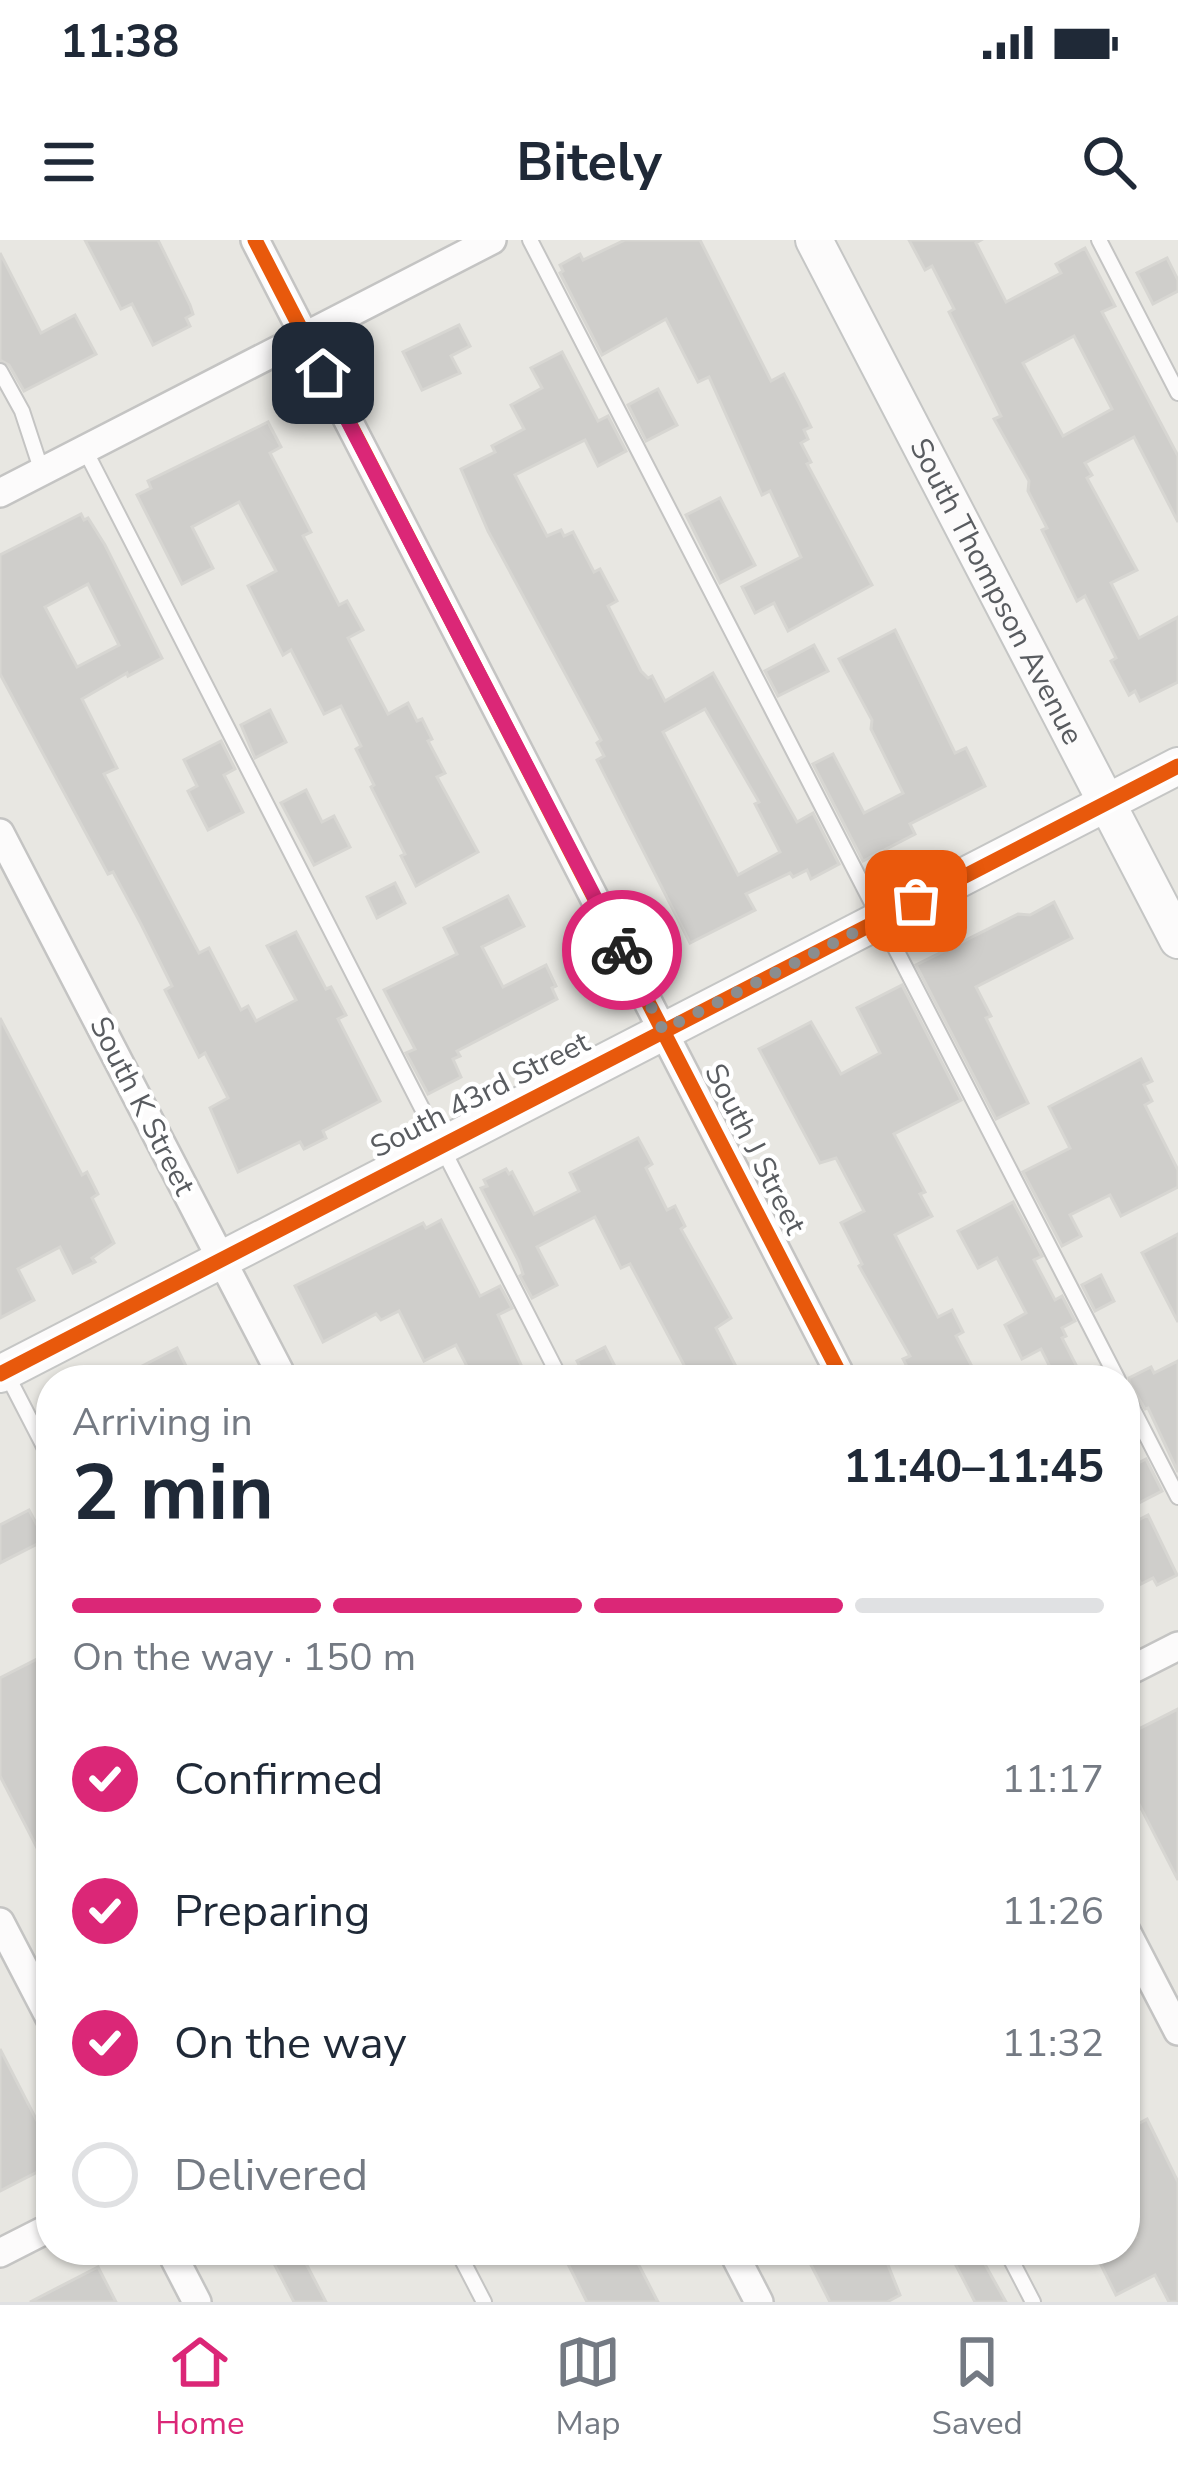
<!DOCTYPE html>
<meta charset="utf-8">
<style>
:root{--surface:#fff;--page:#f2f2f3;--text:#1f2937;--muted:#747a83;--line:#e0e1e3;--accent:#db2777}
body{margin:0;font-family:"Nunito Sans",sans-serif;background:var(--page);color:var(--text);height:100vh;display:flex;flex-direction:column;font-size:45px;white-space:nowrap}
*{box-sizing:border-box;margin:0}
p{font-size:39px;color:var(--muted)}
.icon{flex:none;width:66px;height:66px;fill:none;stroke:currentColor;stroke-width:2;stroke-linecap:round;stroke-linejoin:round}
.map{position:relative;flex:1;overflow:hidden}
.details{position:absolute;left:36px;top:1125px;width:1104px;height:900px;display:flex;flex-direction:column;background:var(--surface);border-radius:48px;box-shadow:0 3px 9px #0004}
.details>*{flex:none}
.pin{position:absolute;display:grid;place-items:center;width:102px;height:102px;color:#fff;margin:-51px;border-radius:24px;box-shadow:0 6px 18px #0006}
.courier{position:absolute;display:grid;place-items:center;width:120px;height:120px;margin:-60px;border:9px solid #db2777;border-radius:50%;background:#fff;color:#222;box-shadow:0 3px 15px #0007}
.summary em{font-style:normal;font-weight:700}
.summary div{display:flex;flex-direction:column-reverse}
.summary{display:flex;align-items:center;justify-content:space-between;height:204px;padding:0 36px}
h1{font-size:78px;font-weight:700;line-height:90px}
.bar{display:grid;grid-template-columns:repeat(4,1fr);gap:18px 12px;align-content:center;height:144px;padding:0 36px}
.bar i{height:15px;border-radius:9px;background:var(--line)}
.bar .selected{background:var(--accent)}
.bar p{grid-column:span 4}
ol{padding:0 36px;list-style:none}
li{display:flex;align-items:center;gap:36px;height:132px}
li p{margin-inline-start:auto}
li .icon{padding:12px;border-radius:50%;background:var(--accent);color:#fff;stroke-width:4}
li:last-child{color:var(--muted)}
li i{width:66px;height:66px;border:6px solid var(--line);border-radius:50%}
.status{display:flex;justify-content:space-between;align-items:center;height:84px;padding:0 60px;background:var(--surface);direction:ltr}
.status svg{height:33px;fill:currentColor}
header{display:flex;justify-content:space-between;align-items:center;height:156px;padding:0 36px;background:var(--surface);font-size:54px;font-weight:700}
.tab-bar{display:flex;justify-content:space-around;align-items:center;height:168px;border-top:3px solid var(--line);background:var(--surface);font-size:33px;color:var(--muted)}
.tab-bar a{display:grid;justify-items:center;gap:6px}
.tab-bar .selected{color:var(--accent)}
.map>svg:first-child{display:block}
</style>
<div class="status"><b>11:38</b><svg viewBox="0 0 49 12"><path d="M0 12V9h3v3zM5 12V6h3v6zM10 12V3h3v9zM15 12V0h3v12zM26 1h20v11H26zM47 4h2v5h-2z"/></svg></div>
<header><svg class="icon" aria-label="menu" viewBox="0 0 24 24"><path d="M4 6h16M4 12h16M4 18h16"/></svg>Bitely<svg class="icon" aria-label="search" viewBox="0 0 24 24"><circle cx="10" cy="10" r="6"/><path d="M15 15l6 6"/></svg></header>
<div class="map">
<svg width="1178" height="2062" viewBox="0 0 1178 2062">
<rect width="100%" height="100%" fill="#e8e7e2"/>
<g fill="#cfcecb" stroke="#d7d6d2" stroke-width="3" fill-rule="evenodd">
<polygon points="85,0 158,0 190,65 193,74 186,78 190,86 153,105 132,64 121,69"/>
<polygon points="625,0 700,0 771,141 784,134 798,161 811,187 804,190 808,199 801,203 811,222 807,224 872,345 788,391 774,363 755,373 742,347 801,317 770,251 762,255 709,137 698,142 666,79 602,115 560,33 563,31 560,25 580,14 583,20"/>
<path d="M 909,0 L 981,0 L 976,3 L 1006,62 L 1061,33 L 1056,24 L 1085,8 L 1115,66 L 1102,72 L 1178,216 L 1178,282 L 1134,197 L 1085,223 L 1092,235 L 1087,238 L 1137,330 L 1111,343 L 1139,398 L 1178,377 L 1178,442 L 1140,461 L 1135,451 L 1129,455 L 1111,421 L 1116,418 L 1085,356 L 1077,361 L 1042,290 L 1047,288 L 1028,251 L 1029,241 L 994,179 L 1001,176 L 949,72 L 954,69 L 932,26 L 925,30 ZM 1074,96 L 1112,169 L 1063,196 L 1023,123 Z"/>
<polygon points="0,13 41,93 75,75 96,114 24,151 9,125 0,120"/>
<polygon points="1167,18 1178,40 1178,51 1153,64 1137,33"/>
<polygon points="459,85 470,106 451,116 460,133 422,150 403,112"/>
<path d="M 562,112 L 598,181 L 608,176 L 626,211 L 598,226 L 585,200 L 515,235 L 547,296 L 561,290 L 564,296 L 573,292 L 594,332 L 600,329 L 617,361 L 608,366 L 641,431 L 648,438 L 652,436 L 665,461 L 713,433 L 797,582 L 813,573 L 839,624 L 811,639 L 807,630 L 793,637 L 790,633 L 746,654 L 755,670 L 690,703 L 597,520 L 604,516 L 597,503 L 601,500 L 488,291 L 461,229 L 495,212 L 492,206 L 524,189 L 511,165 L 542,148 L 531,128 ZM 705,469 L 759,562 L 755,564 L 780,612 L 738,635 L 663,492 Z"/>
<polygon points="658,149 677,185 646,201 628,165"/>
<polygon points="268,182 281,207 270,213 311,292 303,296 339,365 347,361 363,390 348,398 388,474 408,463 417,481 422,479 432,499 428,501 445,533 437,537 478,612 416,646 401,616 405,614 371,547 374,545 356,509 361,506 341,466 324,474 291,410 283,415 248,346 276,331 239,262 192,287 213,328 182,344 137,255 151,248 148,241"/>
<polygon points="720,258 755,325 720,343 686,275"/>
<path d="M 81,274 L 84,280 L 88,278 L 105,305 L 162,418 L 128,436 L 127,433 L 82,459 L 117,528 L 104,534 L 199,713 L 209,708 L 241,770 L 248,766 L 256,781 L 296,760 L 267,706 L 296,692 L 326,749 L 331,747 L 346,775 L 338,779 L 380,861 L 323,891 L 326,898 L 304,909 L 300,902 L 238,932 L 210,868 L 228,858 L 205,813 L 199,817 L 165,750 L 172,746 L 141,684 L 113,632 L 108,634 L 0,434 L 0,315 ZM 88,344 L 119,405 L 77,427 L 45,367 Z"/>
<polygon points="895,390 955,513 966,508 985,546 910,584 915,594 863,621 813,524 833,514 864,573 903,553 871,489 872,480 839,419"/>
<polygon points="814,405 828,431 778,456 765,431"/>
<polygon points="270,470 286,502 255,518 241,485"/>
<polygon points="221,501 235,529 224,535 243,572 208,590 188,551 197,546 184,520"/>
<polygon points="306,550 322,582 334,576 350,607 314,625 281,563"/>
<polygon points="395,643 405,663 377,678 367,657"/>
<polygon points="508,656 524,686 482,707 503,747 546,725 556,746 552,748 557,759 457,811 460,816 453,819 461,837 428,854 406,813 415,809 384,750 457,714 444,688"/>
<polygon points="1054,662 1072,698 976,747 991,776 986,778 1028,863 996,879 916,725 1018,674 1030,675"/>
<polygon points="902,745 961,860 894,894 925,952 920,954 932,976 895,995 938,1077 952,1070 963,1092 956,1096 979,1140 933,1140 929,1132 914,1140 903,1119 910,1116 859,1026 862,1024 841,983 864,971 836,918 820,923 759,809 811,782 841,834 880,813 857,768"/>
<polygon points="0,778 82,935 87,932 98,954 92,958 114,1003 92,1018 95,1022 73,1033 60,1007 18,1029 34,1060 0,1078"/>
<polygon points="1141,819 1152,841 1144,845 1152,861 1145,865 1178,930 1178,947 1121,976 1110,955 1070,975 1081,996 1062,1006 1023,932 1070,908 1049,867"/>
<polygon points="638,898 652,924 646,928 667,970 675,966 685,986 681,989 731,1078 716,1088 743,1140 692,1140 630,1024 621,1028 595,977 537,1007 557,1045 532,1058 520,1036 523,1034 519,1022 481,948 487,946 484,940 506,929 509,934 512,932 534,974 579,951 570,933"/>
<polygon points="1013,962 1042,1016 1034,1020 1055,1060 1062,1056 1075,1081 1062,1088 1066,1096 1062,1098 1077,1127 1056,1139 1041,1109 1022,1119 1005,1085 1026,1073 997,1018 978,1028 958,991"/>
<polygon points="441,980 480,1056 500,1046 512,1068 498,1075 528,1140 474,1140 456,1105 424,1121 399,1071 381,1080 376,1074 323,1102 295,1046 423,983 426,988"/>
<polygon points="1178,994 1178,1082 1142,1013"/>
<polygon points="1101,1035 1114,1061 1095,1071 1082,1045"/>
<polygon points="605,1107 622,1140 587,1140 577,1121"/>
<polygon points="177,1108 188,1130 181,1132 185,1140 115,1140"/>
<polygon points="1178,1121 1178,1232 1148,1168 1145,1169 1129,1142 1129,1138 1151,1127 1154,1133"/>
<polygon points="1146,1219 1162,1251 1125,1270 1125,1230"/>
<polygon points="29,1270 45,1300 0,1323 0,1285"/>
<polygon points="1148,1275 1177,1335 1157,1345 1153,1338 1141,1344 1125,1313 1125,1287"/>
<polygon points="51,1412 51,1635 0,1536 0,1438"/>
<polygon points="1178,1469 1178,1640 1125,1537 1125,1496"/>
<polygon points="0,1809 51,1908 51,1925 0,1951"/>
<polygon points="1147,1879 1178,1942 1178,2062 1169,2062 1155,2035 1116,2055 1097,2017 1111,2010 1125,2010 1125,2003 1136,1997 1125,1973 1125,1891"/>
<polygon points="267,2010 299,2010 326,2062 294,2062"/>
<polygon points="561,2010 631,2010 658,2062 587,2062"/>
<polygon points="824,2010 882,2010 900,2055 887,2062 830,2062 808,2019"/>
<polygon points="948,2010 977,2010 1006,2062 975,2062"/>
<polygon points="98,2027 116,2062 30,2062"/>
</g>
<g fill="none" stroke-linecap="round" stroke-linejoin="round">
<defs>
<g id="lane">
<polyline points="530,0 1118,1140"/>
<polyline points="1099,0 1178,153"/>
<polyline points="0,131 22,171 42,232"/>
<polyline points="85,210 561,1140"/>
<polyline points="5,1131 51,1220"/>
<polyline points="1125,1154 1178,1257"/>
<polyline points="457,2010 484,2062"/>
<polyline points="1006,2010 1033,2062"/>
</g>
<g id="street">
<polyline points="255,0 843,1140"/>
<polyline points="0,253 492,0"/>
<polyline points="0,593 284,1140"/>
<polyline points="1125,1433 1178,1406"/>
<polyline points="0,1682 51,1780"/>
<polyline points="1125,1689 1178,1791"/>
<polyline points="170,2010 197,2062"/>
<polyline points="732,2010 759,2062"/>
<polyline points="0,2013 51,1987"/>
</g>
<g id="secondary">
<path id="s1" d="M 814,0 L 1178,700"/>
<polyline points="0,1134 1178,526"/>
</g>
</defs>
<use href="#lane" stroke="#c4c4c3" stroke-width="18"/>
<use href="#street" stroke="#c4c4c3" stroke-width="32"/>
<use href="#secondary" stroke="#c5c6c5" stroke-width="40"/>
<use href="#lane" stroke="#fcfbfb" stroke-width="14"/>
<use href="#street" stroke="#fcfbfb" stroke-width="27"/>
<use href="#secondary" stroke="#fcfbfb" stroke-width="36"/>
<defs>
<g id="cycleway">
<polyline points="255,0 843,1140"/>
<polyline points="0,1134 1178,526"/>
</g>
</defs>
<use href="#cycleway" stroke="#fff" stroke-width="22"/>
<use href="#cycleway" stroke="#e8590c" stroke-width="15"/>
</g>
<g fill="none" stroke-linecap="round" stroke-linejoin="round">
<polyline stroke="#8b8d8e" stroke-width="12" stroke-dasharray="0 21.6" points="622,710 663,790 916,661"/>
<polyline stroke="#db2777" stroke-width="15" points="323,133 622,710"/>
</g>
<g text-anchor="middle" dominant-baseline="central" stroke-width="9" stroke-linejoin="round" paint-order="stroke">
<g font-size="30" fill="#595c60" stroke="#fff">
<text stroke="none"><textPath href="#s1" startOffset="396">South Thompson Avenue</textPath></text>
<text transform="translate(480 855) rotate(-27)">South 43rd Street</text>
<text transform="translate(142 866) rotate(63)">South K Street</text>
<text transform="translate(755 909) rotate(63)">South J Street</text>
</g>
</g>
</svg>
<div class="pin" style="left:916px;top:661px;background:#ea580c"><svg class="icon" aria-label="bag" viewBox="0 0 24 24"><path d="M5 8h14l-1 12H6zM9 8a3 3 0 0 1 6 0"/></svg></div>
<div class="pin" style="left:323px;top:133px;background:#1f2937"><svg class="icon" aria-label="home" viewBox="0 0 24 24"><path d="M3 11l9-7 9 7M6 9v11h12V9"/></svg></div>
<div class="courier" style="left:622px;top:710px"><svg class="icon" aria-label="bike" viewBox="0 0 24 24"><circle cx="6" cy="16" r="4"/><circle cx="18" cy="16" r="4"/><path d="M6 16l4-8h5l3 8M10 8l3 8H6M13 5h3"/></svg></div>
<section class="details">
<div class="summary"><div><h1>2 min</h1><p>Arriving in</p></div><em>11:40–11:45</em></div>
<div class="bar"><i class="selected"></i><i class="selected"></i><i class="selected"></i><i></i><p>On the way · 150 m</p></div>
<ol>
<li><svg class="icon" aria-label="check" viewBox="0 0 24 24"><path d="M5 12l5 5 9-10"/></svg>Confirmed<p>11:17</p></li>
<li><svg class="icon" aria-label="check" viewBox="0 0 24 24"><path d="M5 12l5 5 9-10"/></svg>Preparing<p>11:26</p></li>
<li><svg class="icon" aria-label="check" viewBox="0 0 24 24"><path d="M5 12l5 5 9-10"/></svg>On the way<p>11:32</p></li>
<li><i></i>Delivered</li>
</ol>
</section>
</div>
<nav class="tab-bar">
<a class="selected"><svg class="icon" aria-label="home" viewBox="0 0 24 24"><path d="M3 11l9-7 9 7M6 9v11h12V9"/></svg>Home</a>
<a><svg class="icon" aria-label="map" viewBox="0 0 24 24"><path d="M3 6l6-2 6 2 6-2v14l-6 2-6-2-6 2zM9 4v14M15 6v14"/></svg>Map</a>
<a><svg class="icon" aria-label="saved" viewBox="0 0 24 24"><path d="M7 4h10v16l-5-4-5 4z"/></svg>Saved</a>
</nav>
